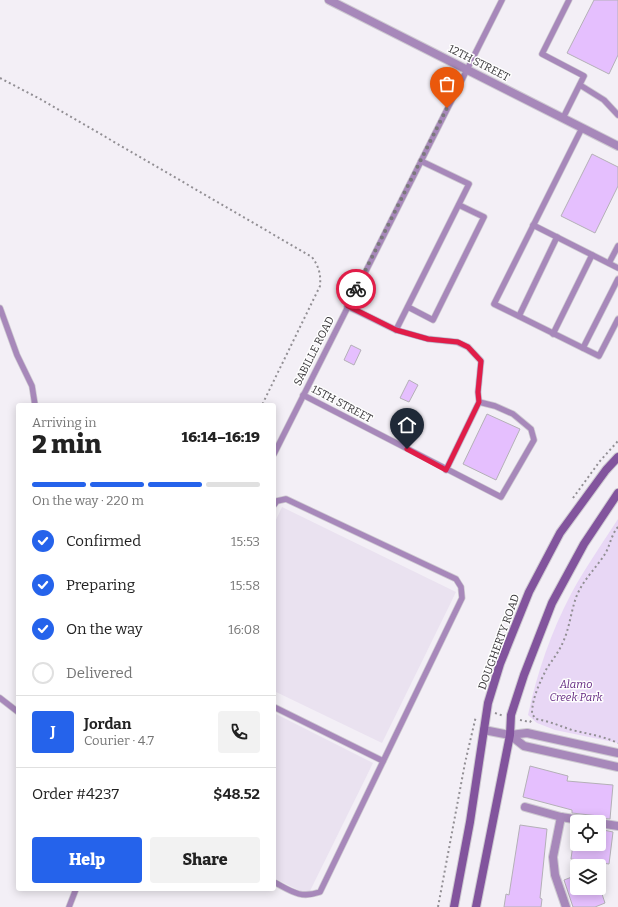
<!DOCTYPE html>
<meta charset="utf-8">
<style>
:root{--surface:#fff;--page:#f2f2f2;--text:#222;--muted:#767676;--line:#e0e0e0;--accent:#2563eb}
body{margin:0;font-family:Bitter,serif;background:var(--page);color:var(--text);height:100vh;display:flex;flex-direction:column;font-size:15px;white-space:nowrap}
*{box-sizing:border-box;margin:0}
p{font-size:13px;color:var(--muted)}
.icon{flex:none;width:22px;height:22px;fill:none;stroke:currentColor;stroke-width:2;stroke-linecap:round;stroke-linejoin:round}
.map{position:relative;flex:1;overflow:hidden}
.details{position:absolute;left:16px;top:403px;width:260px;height:488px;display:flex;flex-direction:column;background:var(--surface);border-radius:4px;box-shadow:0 2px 10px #0003}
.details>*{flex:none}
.fabs{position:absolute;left:570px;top:815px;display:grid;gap:8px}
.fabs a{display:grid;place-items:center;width:36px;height:36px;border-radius:4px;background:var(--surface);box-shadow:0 2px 10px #0003;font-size:20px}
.pin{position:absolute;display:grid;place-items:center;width:34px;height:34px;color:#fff;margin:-41px -17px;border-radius:50% 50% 50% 0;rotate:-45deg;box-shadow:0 0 4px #0007}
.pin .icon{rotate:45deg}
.courier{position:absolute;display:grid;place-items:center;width:40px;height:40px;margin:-20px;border:3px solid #e11d48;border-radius:50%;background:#fff;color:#222;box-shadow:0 1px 5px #0007}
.summary em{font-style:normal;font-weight:800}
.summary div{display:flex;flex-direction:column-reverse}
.summary{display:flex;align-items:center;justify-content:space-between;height:68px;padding:0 16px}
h1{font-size:26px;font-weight:800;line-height:30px}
.bar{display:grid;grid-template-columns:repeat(4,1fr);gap:6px 4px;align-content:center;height:48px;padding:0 16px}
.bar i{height:5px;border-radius:3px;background:var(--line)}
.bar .active{background:var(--accent)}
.bar p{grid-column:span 4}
.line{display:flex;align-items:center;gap:10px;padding:0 16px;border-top:1px solid var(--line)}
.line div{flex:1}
.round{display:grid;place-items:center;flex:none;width:42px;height:42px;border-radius:4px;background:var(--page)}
ol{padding:0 16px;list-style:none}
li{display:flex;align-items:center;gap:12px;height:44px}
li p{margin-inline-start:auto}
li .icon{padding:4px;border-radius:50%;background:var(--accent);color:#fff;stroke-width:4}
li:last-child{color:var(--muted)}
li i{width:22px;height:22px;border:2px solid var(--line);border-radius:50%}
.primary-button{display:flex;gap:8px;margin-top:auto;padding:8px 16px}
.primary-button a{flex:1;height:46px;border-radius:4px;background:var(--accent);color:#fff;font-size:16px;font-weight:800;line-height:46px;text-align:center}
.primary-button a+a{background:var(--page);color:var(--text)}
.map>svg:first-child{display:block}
</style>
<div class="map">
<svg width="618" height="907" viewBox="0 0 618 907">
<rect width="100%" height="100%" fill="#f3eff6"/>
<g fill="#eae2f0">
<polygon points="282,507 456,592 382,743 274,691 274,524"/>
<polygon points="274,713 373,763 308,895 274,878"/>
</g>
<path fill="#e8d7f5" d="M 618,519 L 618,743 L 555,730 L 537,723 L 528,715 C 537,673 551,632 571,594 C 585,568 602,544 618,519 Z"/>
<g fill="#e5bffe" stroke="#b4b0b7">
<polygon points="594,0 618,0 618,55 609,74 567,53"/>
<polygon points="592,154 618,167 618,186 595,233 561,216"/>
<polygon points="351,345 361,350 354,365 344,360"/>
<polygon points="409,380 418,385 409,402 400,398"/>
<polygon points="487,414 520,429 496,480 463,464"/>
<polygon points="530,766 568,776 567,781 613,785 610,819 599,818 599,816 572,813 572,810 523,797"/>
<polygon points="520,825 547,829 540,898 542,899 541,907 504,907 506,894 509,895"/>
<polygon points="599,829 613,832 609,864 571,859 573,844 599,844"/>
<polygon points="577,875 577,888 600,888 605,903 595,907 573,907 564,880"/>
</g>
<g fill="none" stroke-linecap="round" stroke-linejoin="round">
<defs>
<g id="service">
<polyline points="580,85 604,100 618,115"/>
<polyline points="563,118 584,76 542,54 569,0"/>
<polyline points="582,128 494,304 599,356 618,319"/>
<polyline points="533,225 618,268"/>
<polyline points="609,263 618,246"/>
<polyline points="347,306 396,330 428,339 457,342 468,347 481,361 478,392 479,402 446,470"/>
<polyline points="408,307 433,320 484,217 459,205"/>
<polyline points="0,308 17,355 32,386 35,405"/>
<polyline points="519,316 557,237"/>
<polyline points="396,330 469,184 421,161"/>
<polyline points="553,334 592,255"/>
<polyline points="583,348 618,279"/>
<polyline points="303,395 501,497 534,440 531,429 513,414 495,406 479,402"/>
<polyline points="274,454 502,0"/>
<path d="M 274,505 L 277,501 L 286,499 L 456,579 L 461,587 L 462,598 L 320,892 C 300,899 291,891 274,882"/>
<polyline points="0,698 18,712"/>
<polyline points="274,707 383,761"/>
<polyline points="69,907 76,889"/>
</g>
<g id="minor">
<polyline points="329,0 618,146"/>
<polyline points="484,730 510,735 527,733 618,753"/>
<polyline points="510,735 524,746 618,767"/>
<polyline points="525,807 561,817 593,822"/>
<polyline points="561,817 553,857 555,875 566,907"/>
<polyline points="599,823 618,826"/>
</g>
<g id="secondary">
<polyline points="454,907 470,822 488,703 500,664 529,592 560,533 606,470 618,457"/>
<polyline points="476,907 510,735 511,715 524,675 552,603 584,544 618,493"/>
</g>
</defs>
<use href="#service" stroke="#cecad1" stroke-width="7"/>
<use href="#minor" stroke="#cecad1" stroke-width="10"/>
<use href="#secondary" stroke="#cecad1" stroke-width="10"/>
<g stroke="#928f94" stroke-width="2" stroke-dasharray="2 3" stroke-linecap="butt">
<path d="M 0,78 L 42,100 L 312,257 C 319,267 321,274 320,286 L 262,405"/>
<polyline points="573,498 600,461 618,441"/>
<path d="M 618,527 C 611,535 610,546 605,554 C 596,568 584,579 577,595 C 571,610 570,627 563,642 C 559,652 553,659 547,668 C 540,682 532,698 532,714 L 536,719 C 549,721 560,726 572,730 C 588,734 603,736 618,743"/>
<polyline points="495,713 504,716"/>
<polyline points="520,720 530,722 533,718"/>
<polyline points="438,907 465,763 476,716"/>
</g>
<use href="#service" stroke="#a788ba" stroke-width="5.5"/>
<use href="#minor" stroke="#a788ba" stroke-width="8"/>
<use href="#secondary" stroke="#82549d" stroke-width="8"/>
</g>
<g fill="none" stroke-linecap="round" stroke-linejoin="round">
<polyline stroke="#7b787c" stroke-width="4" stroke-dasharray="0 7.2" points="356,289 447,108"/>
<polyline stroke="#e11d48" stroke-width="5" points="356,289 348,306 396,330 428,339 458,342 468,347 481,361 478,392 479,402 446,470 407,449"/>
</g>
<g text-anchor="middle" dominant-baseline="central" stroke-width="3" stroke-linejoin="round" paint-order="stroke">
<g font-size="11" fill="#3a383b" stroke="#fefefe">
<text transform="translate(479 63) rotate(27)">12TH STREET</text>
<text transform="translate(314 351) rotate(-63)">SABILLE ROAD</text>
<text transform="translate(342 404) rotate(28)">15TH STREET</text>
<text transform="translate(499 642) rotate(-70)">DOUGHERTY ROAD</text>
</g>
<g font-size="11" font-style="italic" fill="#632881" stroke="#fefefe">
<text x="576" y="684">Alamo<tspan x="576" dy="13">Creek Park</tspan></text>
</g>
</g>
</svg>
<div class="fabs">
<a><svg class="icon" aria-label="locate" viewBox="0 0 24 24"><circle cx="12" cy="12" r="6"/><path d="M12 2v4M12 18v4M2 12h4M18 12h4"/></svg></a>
<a><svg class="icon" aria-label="layers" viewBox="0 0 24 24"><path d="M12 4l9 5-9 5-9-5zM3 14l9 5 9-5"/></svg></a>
</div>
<div class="pin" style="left:447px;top:108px;background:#ea580c"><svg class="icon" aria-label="bag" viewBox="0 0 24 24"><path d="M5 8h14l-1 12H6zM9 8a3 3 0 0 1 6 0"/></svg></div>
<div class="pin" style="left:407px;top:449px;background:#1f2937"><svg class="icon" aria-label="home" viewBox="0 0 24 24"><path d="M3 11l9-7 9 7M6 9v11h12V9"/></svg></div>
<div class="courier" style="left:356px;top:289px"><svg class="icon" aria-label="bike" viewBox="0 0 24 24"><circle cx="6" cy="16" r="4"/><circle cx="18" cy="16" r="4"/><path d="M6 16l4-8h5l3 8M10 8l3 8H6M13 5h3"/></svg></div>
<section class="details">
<div class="summary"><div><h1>2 min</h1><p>Arriving in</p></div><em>16:14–16:19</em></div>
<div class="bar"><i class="active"></i><i class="active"></i><i class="active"></i><i></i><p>On the way · 220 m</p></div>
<ol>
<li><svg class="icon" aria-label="check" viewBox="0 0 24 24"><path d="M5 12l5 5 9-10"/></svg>Confirmed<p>15:53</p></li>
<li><svg class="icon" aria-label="check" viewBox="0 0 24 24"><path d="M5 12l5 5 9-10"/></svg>Preparing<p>15:58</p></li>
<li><svg class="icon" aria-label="check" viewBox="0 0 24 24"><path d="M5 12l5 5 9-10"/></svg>On the way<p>16:08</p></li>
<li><i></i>Delivered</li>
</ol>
<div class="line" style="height:72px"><b class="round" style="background:var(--accent);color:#fff">J</b><div><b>Jordan</b><p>Courier · 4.7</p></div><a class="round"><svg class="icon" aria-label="phone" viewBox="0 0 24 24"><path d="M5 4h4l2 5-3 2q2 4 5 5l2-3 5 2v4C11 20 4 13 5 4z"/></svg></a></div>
<div class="line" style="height:52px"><div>Order #4237</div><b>$48.52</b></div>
<div class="primary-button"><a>Help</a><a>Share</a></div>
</section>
</div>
